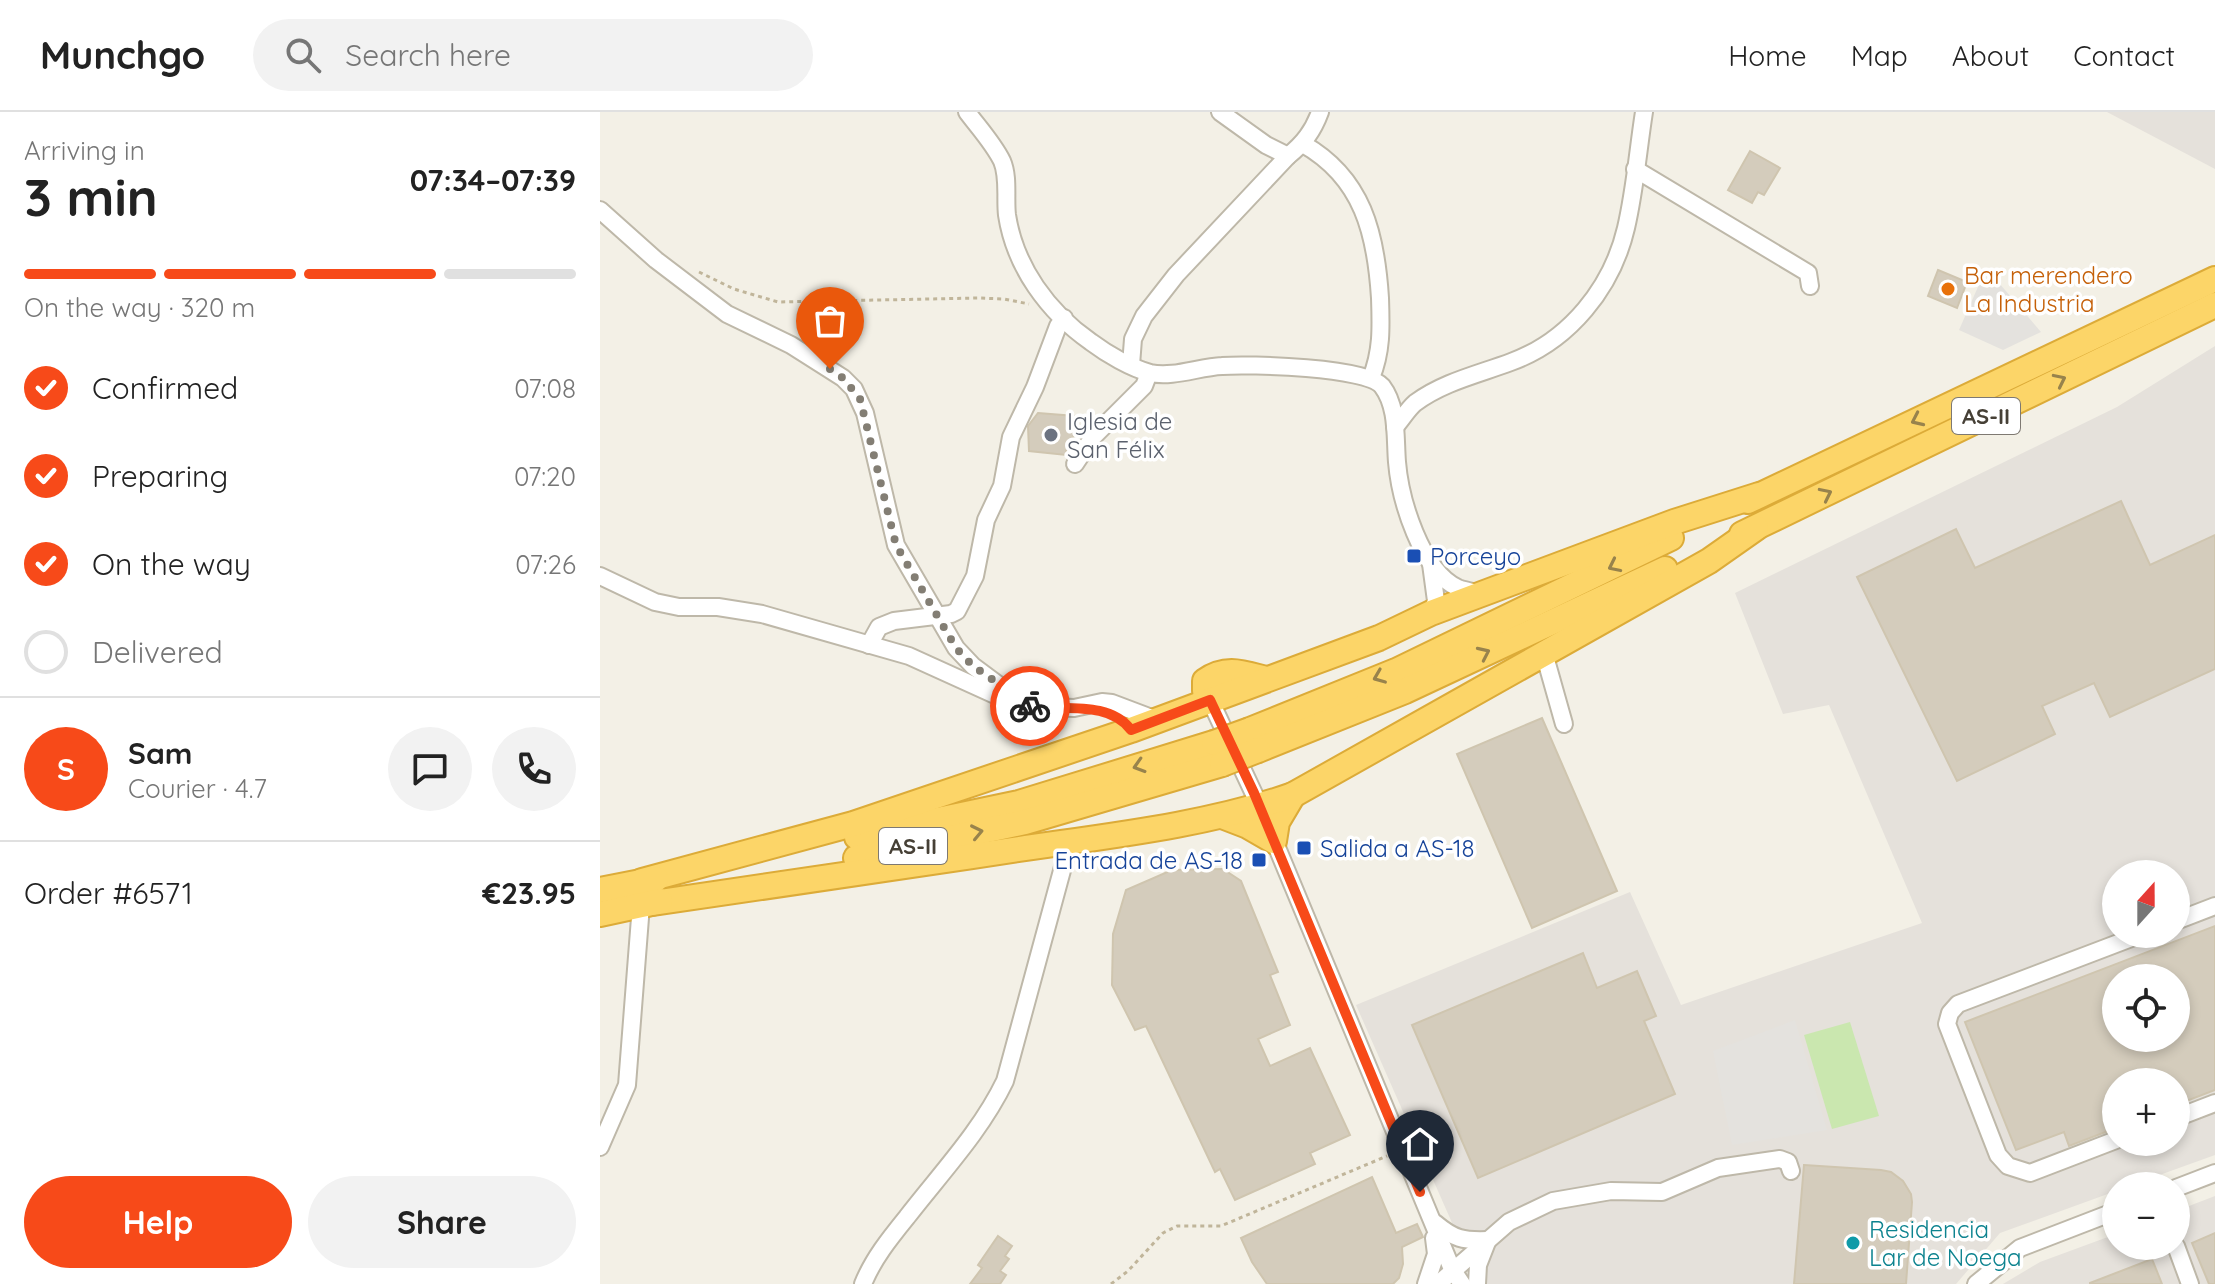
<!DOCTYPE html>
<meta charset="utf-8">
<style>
:root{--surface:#fff;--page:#f2f2f2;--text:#222;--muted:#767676;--line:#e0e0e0;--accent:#f74a19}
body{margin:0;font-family:Quicksand,sans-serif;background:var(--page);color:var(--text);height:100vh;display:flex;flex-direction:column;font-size:30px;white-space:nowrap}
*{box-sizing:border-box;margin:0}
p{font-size:26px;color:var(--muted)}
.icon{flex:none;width:44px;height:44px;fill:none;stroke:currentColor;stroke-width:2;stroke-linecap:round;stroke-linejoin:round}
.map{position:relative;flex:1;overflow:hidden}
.side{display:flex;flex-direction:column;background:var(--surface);width:600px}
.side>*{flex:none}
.needle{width:52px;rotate:21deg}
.fabs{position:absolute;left:1502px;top:748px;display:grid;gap:16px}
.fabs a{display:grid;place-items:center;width:88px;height:88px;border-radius:50%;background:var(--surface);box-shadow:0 4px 12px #0003;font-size:40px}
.pin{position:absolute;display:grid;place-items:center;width:68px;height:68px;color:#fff;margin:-82px -34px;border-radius:50% 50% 50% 0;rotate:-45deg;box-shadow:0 0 8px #0007}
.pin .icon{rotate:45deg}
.courier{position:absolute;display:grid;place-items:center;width:80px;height:80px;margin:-40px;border:6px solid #f74a19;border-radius:50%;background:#fff;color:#222;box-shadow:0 2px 10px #0007}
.summary em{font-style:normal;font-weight:800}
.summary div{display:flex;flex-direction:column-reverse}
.summary{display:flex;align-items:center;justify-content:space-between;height:136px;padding:0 24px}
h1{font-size:52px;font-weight:800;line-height:60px}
.bar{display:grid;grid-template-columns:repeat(4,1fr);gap:12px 8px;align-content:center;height:96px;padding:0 24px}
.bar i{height:10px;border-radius:6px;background:var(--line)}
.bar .on{background:var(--accent)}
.bar p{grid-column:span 4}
.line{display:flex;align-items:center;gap:20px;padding:0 24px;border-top:2px solid var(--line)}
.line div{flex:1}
.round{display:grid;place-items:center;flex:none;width:84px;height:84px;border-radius:42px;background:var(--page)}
ol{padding:0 24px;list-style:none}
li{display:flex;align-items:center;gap:24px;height:88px}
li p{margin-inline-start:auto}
li .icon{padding:8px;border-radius:50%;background:var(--accent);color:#fff;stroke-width:4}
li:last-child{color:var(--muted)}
li i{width:44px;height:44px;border:4px solid var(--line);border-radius:50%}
.action{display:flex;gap:16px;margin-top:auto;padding:16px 24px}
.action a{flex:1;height:92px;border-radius:48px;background:var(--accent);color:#fff;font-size:32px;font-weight:800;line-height:92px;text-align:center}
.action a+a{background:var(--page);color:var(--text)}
header{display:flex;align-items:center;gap:48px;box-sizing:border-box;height:112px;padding:0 40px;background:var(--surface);border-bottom:2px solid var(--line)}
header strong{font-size:38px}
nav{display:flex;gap:44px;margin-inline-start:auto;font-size:28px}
.search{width:560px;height:72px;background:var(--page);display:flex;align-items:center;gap:20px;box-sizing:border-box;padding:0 28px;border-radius:44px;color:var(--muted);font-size:30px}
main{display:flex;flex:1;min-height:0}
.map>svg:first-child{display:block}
</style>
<header>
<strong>Munchgo</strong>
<div class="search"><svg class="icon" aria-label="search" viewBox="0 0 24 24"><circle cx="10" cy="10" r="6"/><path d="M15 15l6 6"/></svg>Search here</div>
<nav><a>Home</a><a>Map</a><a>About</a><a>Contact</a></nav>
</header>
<main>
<section class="side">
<div class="summary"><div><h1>3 min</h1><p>Arriving in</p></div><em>07:34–07:39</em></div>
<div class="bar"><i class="on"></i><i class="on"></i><i class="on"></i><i></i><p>On the way · 320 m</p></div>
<ol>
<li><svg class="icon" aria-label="check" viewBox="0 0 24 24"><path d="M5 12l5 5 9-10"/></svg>Confirmed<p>07:08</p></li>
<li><svg class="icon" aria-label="check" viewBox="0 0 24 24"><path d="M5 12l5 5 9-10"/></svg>Preparing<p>07:20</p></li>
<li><svg class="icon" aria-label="check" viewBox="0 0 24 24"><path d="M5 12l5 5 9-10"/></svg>On the way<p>07:26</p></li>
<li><i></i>Delivered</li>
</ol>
<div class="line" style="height:144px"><b class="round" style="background:var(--accent);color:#fff">S</b><div><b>Sam</b><p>Courier · 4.7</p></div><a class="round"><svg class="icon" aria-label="chat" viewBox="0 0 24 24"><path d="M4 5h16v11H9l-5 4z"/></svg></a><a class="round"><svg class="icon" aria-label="phone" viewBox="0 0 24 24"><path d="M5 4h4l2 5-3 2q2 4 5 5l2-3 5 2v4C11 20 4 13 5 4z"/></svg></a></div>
<div class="line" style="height:104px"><div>Order #6571</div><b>€23.95</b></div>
<div class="action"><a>Help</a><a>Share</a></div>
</section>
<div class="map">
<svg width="1615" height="1172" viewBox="0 0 1615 1172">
<rect width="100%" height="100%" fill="#f3f0e6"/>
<g fill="#e5e1db" fill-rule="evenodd">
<polygon points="1507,0 1615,0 1615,57"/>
<path d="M 1615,234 L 1615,1043 L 1529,1074 L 1516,1074 L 1516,1079 L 1400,1121 L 1356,1172 L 879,1172 L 756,893 L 1030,780 L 1081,893 L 1322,811 L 1229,593 L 1183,602 L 1135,481 L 1517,295 ZM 1516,762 L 1576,762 L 1576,822 L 1516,822 ZM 1516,866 L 1576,866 L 1576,926 L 1516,926 ZM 1516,970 L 1576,970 L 1576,1030 L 1516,1030 Z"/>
<polygon points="1615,1084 1615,1172 1403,1172 1440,1150 1516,1122 1516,1134 1576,1134 1576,1099"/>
</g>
<polygon fill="#cae7af" points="1250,910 1279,1004 1232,1017 1204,923"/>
<g fill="#e4e2de">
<polygon points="1381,168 1387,176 1399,171 1441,220 1403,238 1359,218"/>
<polygon points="1195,908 1227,1018 1132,1033 1113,939"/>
</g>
<g fill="#d4ccbc" stroke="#cfc5af" stroke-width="2" fill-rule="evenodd">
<polygon points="1150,39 1180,56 1164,83 1158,80 1152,91 1128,78"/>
<polygon points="1338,158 1367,170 1357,196 1328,184"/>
<polygon points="438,301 475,304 473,333 467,333 466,343 429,339 428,314"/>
<polygon points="1521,389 1550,453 1615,423 1615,557 1510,605 1494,571 1442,594 1455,622 1357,669 1257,465 1356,417 1375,456"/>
<polygon points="942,606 1017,779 932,816 857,642"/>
<polygon points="623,757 641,769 678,860 670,863 690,913 658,927 670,954 710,936 750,1023 710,1041 715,1052 635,1088 620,1057 615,1060 546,914 535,918 512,873 513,822 526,778 572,758"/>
<path d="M 1615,814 L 1615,978 L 1576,993 L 1576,970 L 1516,970 L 1516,1016 L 1469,1034 L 1464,1020 L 1416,1038 L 1365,910 ZM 1516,866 L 1576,866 L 1576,926 L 1516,926 Z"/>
<polygon points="983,841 997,876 1037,859 1056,904 1044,909 1075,982 878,1066 812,913"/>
<polygon points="1204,1053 1281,1058 1291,1060 1303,1069 1311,1082 1312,1090 1306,1172 1194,1172"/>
<polygon points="772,1065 796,1121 817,1112 823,1125 802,1135 803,1152 799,1166 793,1172 667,1172 652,1150 641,1126"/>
<polygon points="1615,1121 1615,1172 1609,1172 1592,1131"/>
<polygon points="398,1124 412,1134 405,1144 409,1147 400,1159 406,1163 400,1172 370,1172 382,1156 378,1153"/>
<polygon points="1552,1147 1562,1172 1490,1172 1490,1171"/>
</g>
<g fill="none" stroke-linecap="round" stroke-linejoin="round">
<defs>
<g id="minor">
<path d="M 367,0 C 379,16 393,31 402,49 C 409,65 405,86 407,103 C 415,155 448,200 491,230 C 507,242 531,256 550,261 C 573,266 599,255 622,254 C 649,252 767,255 782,274 C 798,295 795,325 797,350 C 800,387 821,459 858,476 C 866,479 874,480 882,482"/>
<polyline points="620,0 666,33 688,44"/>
<path d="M 703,32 C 763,66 776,122 780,186 C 781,215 782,239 771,266"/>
<polyline points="1035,57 1208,161 1210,174"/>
<polyline points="0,98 56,148 127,202 191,233 243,266 254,277 265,301 296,433 356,536 373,554 427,594"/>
<path d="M 531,253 L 533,227 L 544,204 L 576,163 L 688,44 C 704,31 713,19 720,0"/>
<path d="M 795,315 C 802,307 808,297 815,291 C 843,270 879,262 911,250 C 969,229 1012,176 1026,116 C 1035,78 1038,38 1044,0"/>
<polyline points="475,352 493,325 544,274 549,261"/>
<polyline points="0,464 55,490 79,495 118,495 162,502 309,544 395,583 427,594 474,596 502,590 512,591 557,608"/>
<polyline points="831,501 836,489 831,452"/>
<polyline points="269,533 279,515 294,509 351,502 357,499 375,464 386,408 402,374 411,325 435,275 458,214 464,206"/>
<polyline points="944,541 964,612"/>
<polyline points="610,588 662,699"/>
<polyline points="671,721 852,1157 862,1172"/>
<polyline points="1576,809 1615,794"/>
<polyline points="1576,1006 1615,991"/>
<polyline points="1516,1028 1430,1061 1408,1054 1398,1043 1347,912 1350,901 1358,892 1542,822"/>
<polyline points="0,1035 27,973 41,793"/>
<polyline points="1576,1076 1615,1061"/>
<path d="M 835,1111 C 854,1127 863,1129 888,1128"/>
<polyline points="1576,1134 1590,1172"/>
<path d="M 263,1172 C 273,1147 290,1126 307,1105 C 341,1061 381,1019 405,969 L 467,740 L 464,730"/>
<polyline points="826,1172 836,1142 834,1126"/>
<polyline points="838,1172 909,1110 953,1089 1011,1079 1062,1080 1118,1056 1180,1047 1188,1050 1191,1059"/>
<polyline points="877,1172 878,1153 887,1130"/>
<polyline points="1376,1172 1420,1136 1516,1099"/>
</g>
<g id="highway">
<polyline points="1148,389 1615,167"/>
<polyline points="1142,422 1615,193"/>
<path d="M 610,588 L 605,579 L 605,569 C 626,554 643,561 666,567"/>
<polyline points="650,618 796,559 1071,426"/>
<polyline points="658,638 805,579 1065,457"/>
<polyline points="622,704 648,714 674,729 677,710 693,683"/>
<polyline points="257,725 419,691 614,631"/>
<polyline points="256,746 425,710 622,652"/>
<polyline points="42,769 253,712 531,618 779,526 831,501 1074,410 1159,383"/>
<polyline points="0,778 56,767"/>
<path d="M 46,792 C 171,774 295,756 419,737 C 508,724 608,713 693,683 L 1109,449 L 1156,416"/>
<polyline points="0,802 60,789"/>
</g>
</defs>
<use href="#minor" stroke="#beb8a9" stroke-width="20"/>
<use href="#highway" stroke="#dcab38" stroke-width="28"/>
<g stroke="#c0b59a" stroke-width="3" stroke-dasharray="4 4" stroke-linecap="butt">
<polyline points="99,160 134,177 178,190 379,186 404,187 429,192"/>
<polyline points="511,1172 528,1159 563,1121 577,1114 621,1114 787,1044"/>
</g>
<use href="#minor" stroke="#fff" stroke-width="16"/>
<use href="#highway" stroke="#fcd568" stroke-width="24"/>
<defs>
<g id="highway-bridge">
<polyline points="614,631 650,618"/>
<polyline points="622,652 658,638"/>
</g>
</defs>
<use href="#highway-bridge" stroke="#dcab38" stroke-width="28" stroke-linecap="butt"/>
<use href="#highway-bridge" stroke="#fcd568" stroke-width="24"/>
</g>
<defs><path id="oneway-chevron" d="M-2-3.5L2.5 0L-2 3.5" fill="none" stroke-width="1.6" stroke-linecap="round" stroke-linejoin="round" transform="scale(2)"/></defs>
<g stroke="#98834c">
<use href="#oneway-chevron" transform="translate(1460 268) rotate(-26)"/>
<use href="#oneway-chevron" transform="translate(1317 308) rotate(155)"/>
<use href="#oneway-chevron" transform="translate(1226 382) rotate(-26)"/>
<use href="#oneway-chevron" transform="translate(1014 454) rotate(154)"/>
<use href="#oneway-chevron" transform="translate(884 541) rotate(-25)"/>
<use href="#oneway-chevron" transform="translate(779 565) rotate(158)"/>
<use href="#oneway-chevron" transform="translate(539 654) rotate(163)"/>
<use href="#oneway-chevron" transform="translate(377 720) rotate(-12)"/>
</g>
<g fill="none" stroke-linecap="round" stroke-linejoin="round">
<polyline stroke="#837e74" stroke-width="8" stroke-dasharray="0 14.4" points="230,257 243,266 260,287 296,433 356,536 373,554 430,594"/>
<path stroke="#f74a19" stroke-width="10" d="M 430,594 C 462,599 509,588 531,618 L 610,588 L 654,681 L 820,1080"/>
</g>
<circle fill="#e8710a" stroke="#fff" stroke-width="3" cx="1348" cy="177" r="8"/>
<circle fill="#6b7280" stroke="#fff" stroke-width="3" cx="451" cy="323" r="8"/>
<g fill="#1a4fb4" stroke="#fff" stroke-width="3">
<rect x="806" y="436" width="16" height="16" rx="4"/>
<rect x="696" y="728" width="16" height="16" rx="4"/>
<rect x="651" y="740" width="16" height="16" rx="4"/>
</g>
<circle fill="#0f9aa8" stroke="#fff" stroke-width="3" cx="1253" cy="1131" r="8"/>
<g text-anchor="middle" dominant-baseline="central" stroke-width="7" stroke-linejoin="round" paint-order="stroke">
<g fill="#fff" stroke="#7e7972" stroke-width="2">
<rect x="1352" y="286" width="68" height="36" rx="6"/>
<rect x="279" y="716" width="68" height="36" rx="6"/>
</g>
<g font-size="22" font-weight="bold" fill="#464036">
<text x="1386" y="304">AS-II</text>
<text x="313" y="734">AS-II</text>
</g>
<g font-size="24" fill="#c56008" stroke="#fff" text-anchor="start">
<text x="1364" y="163">Bar merendero<tspan x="1364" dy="28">La Industria</tspan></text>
</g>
<g font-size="24" fill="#5b616d" stroke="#fff" text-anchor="start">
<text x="467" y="309">Iglesia de<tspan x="467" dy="28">San Félix</tspan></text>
</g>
<g font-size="24" fill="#164399" stroke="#fff" text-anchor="start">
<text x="830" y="444">Porceyo</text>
<text x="720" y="736">Salida a AS-18</text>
<text x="643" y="748" text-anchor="end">Entrada de AS-18</text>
</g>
<g font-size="24" fill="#0d838f" stroke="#fff" text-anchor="start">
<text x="1269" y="1117">Residencia<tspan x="1269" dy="28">Lar de Noega</tspan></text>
</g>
</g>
</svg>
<div class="fabs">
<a><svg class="needle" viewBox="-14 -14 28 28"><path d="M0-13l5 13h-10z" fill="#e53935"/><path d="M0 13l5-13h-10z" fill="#767676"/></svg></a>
<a><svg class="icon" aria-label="locate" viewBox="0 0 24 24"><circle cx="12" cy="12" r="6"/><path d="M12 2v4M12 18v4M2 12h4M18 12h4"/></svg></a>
<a>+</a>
<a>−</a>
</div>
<div class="pin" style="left:230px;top:257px;background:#ea580c"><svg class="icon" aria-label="bag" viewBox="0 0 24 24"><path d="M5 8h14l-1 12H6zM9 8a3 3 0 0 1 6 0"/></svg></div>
<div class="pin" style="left:820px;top:1080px;background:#1f2937"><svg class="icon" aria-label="home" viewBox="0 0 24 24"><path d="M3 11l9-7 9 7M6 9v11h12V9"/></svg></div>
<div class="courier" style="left:430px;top:594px"><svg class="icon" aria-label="bike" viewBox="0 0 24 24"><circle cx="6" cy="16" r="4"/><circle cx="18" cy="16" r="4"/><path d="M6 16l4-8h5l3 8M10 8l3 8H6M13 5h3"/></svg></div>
</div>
</main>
